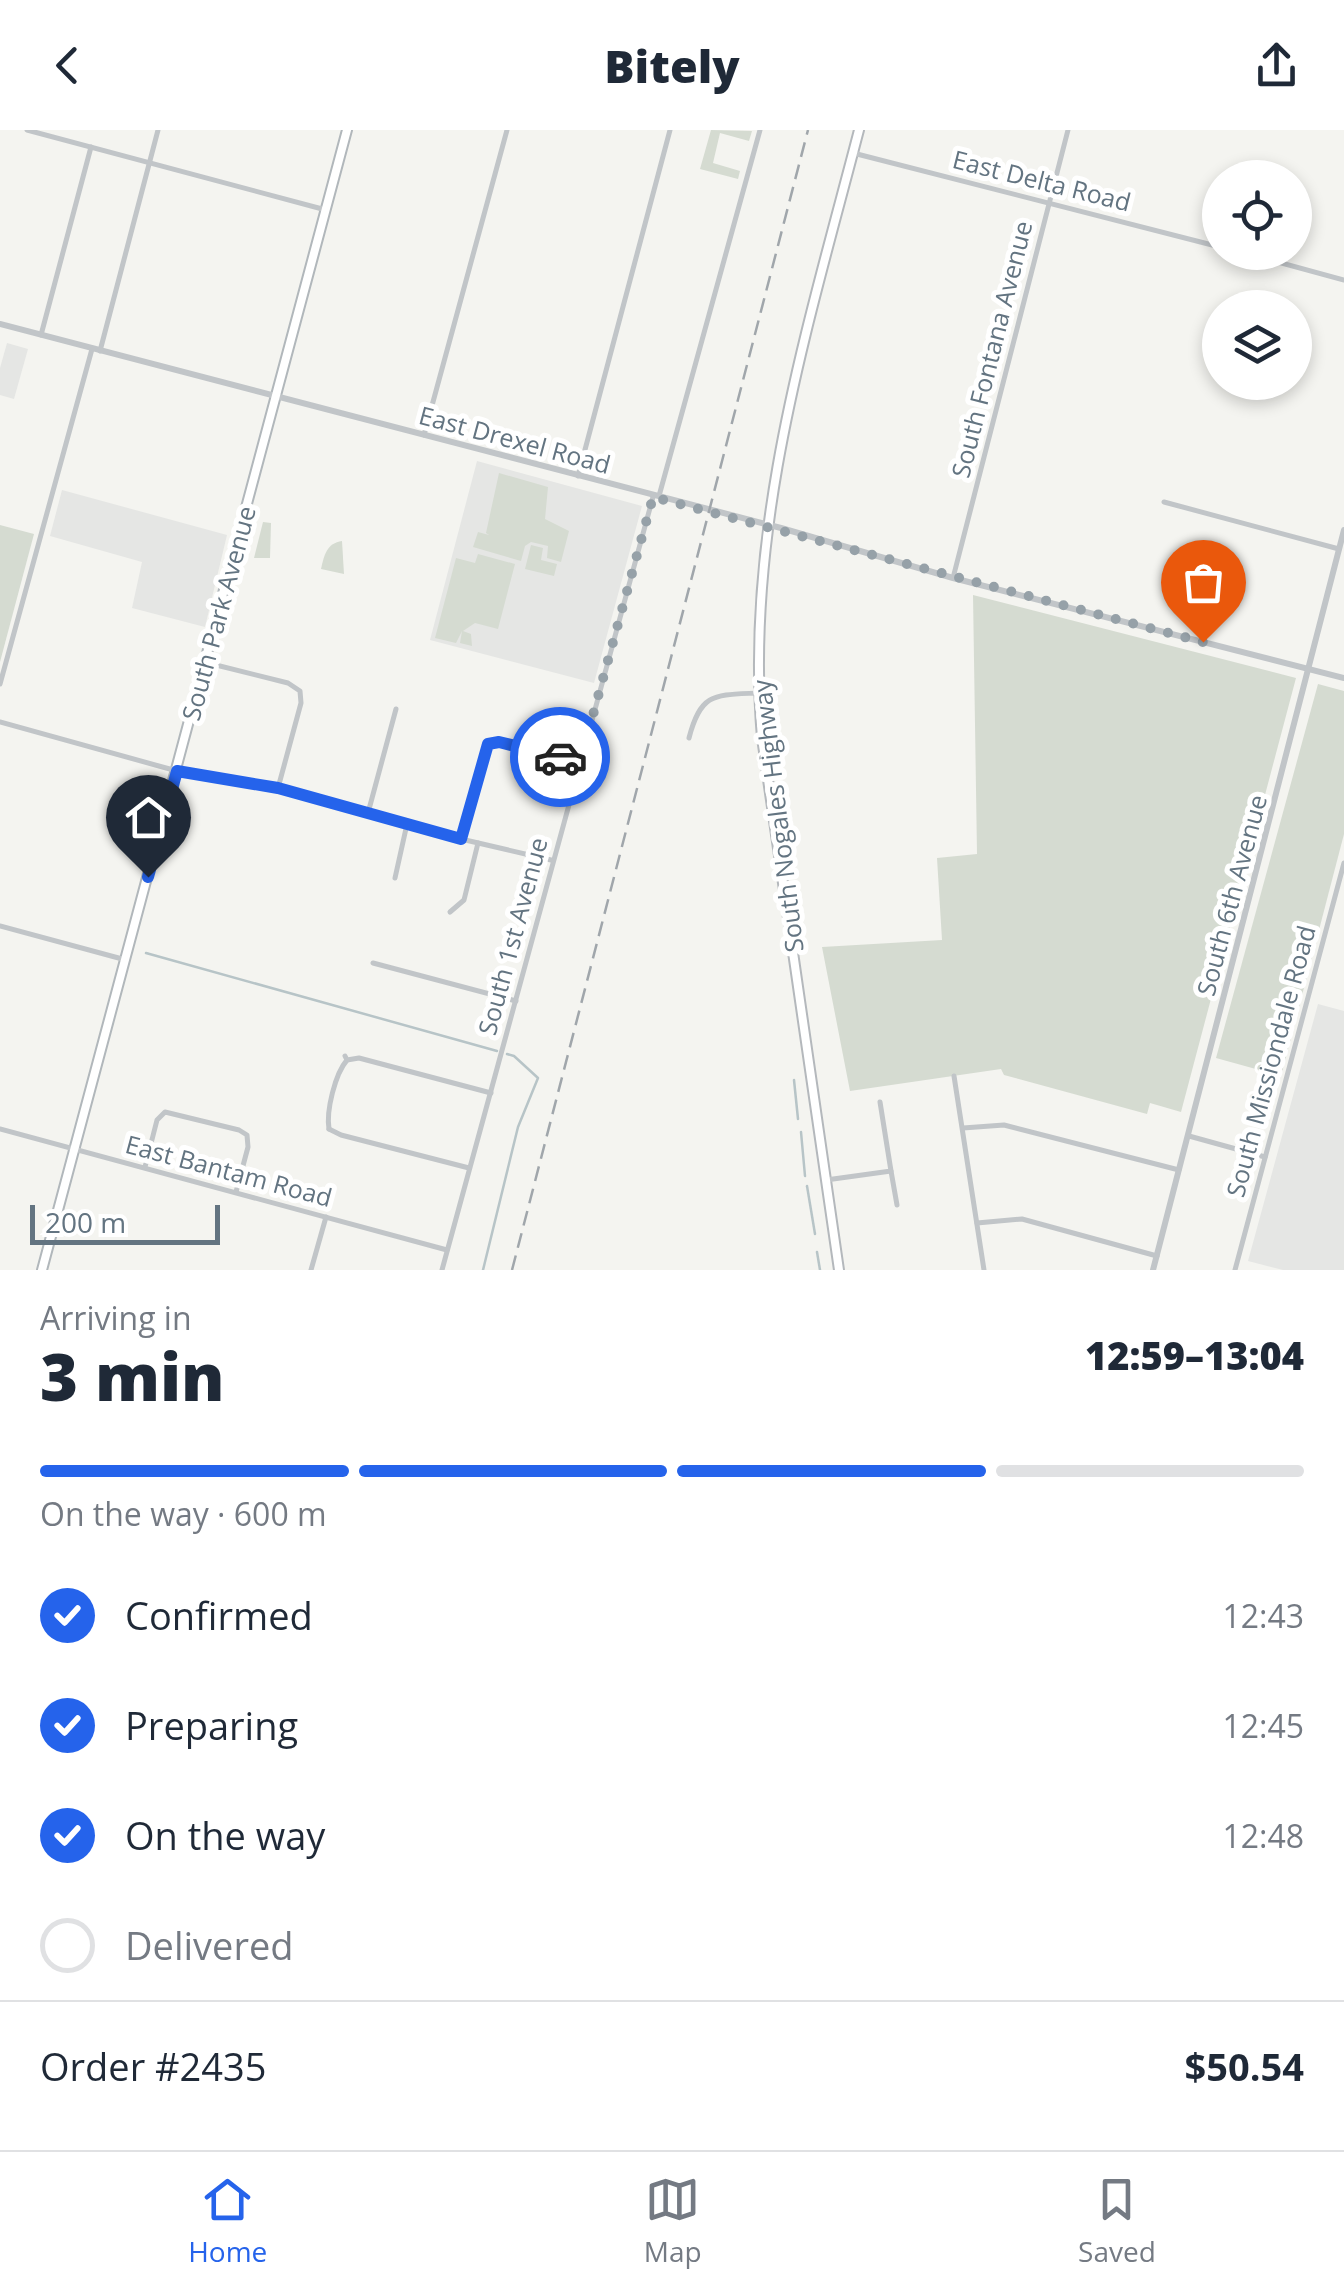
<!DOCTYPE html>
<meta charset="utf-8">
<style>
:root{--surface:#fff;--page:#f2f2f3;--text:#1f2937;--muted:#747a83;--line:#e0e1e3;--accent:#2563eb}
body{margin:0;font-family:"Open Sans",sans-serif;background:var(--page);color:var(--text);height:100vh;display:flex;flex-direction:column;font-size:38px;white-space:nowrap}
*{box-sizing:border-box;margin:0}
p{font-size:32px;color:var(--muted)}
.icon{flex:none;width:55px;height:55px;fill:none;stroke:currentColor;stroke-width:2;stroke-linecap:round;stroke-linejoin:round}
.map{position:relative;height:1140px;overflow:hidden}
.sheet{display:flex;flex-direction:column;background:var(--surface);flex:1}
.sheet>*{flex:none}
.controls{position:absolute;left:1202px;top:30px;display:grid;gap:20px}
.controls a{display:grid;place-items:center;width:110px;height:110px;border-radius:50%;background:var(--surface);box-shadow:0 5px 15px #0003;font-size:50px}
.scale{position:absolute;left:30px;bottom:25px;width:190px;box-sizing:border-box;padding-left:10px;border:5px solid #637481;border-top:0;font-size:28px;line-height:35px;white-space:nowrap;color:#637481;-webkit-text-stroke:8px #fff;paint-order:stroke}
.pin{position:absolute;display:grid;place-items:center;width:85px;height:85px;color:#fff;margin:-102px -42px;border-radius:50% 50% 50% 0;rotate:-45deg;box-shadow:0 0 10px #0007}
.pin .icon{rotate:45deg}
.courier{position:absolute;display:grid;place-items:center;width:100px;height:100px;margin:-50px;border:8px solid #2563eb;border-radius:50%;background:#fff;color:#222;box-shadow:0 2px 12px #0007}
.overview em{font-style:normal;font-weight:800}
.overview div{display:flex;flex-direction:column-reverse}
.overview{display:flex;align-items:center;justify-content:space-between;height:170px;padding:0 40px}
h1{font-size:65px;font-weight:800;line-height:75px}
.bar{display:grid;grid-template-columns:repeat(4,1fr);gap:15px 10px;align-content:center;height:120px;padding:0 40px}
.bar i{height:12px;border-radius:8px;background:var(--line)}
.bar .selected{background:var(--accent)}
.bar p{grid-column:span 4}
.line{display:flex;align-items:center;gap:25px;padding:0 40px;border-top:2px solid var(--line)}
.line div{flex:1}
ol{padding:0 40px;list-style:none}
li{display:flex;align-items:center;gap:30px;height:110px}
li p{margin-inline-start:auto}
li .icon{padding:10px;border-radius:50%;background:var(--accent);color:#fff;stroke-width:4}
li:last-child{color:var(--muted)}
li i{width:55px;height:55px;border:5px solid var(--line);border-radius:50%}
header{display:flex;justify-content:space-between;align-items:center;height:130px;padding:0 40px;background:var(--surface);font-size:45px;font-weight:800}
.tab-bar{display:flex;justify-content:space-around;align-items:center;height:140px;border-top:2px solid var(--line);background:var(--surface);font-size:28px;color:var(--muted)}
.tab-bar a{display:grid;justify-items:center;gap:5px}
.tab-bar .selected{color:var(--accent)}
.map>svg:first-child{display:block}
</style>
<header><svg class="icon" aria-label="back" viewBox="0 0 24 24"><path d="M15 5l-7 7 7 7"/></svg>Bitely<svg class="icon" aria-label="share" viewBox="0 0 24 24"><path d="M12 15V3M7 8l5-5 5 5M5 13v7h14v-7"/></svg></header>
<div class="map">
<svg width="1344" height="1140" viewBox="0 0 1344 1140">
<rect width="100%" height="100%" fill="#f4f4f0"/>
<g fill="#e5e6e4">
<polygon points="7,213 28,219 14,269 0,265 0,238"/>
<polygon points="477,331 642,376 594,553 430,510"/>
<polygon points="62,360 227,405 205,497 132,478 142,432 50,406"/>
<polygon points="1318,874 1344,881 1344,1140 1283,1140 1248,1131"/>
</g>
<g fill="#d5dbd1">
<polygon points="711,0 752,1 749,11 720,3 713,33 740,41 738,49 700,39"/>
<polygon points="499,343 548,357 545,389 569,401 561,432 547,428 548,416 531,412 525,416 521,431 473,417 478,402 489,405 486,403"/>
<polygon points="263,392 271,393 270,428 254,428"/>
<polygon points="0,395 34,404 0,532"/>
<path d="M 342,411 L 344,444 L 321,439 C 324,425 327,413 342,411 Z"/>
<polygon points="531,415 543,418 541,430 557,434 554,446 525,439"/>
<polygon points="478,424 515,434 498,499 475,493 463,501 471,504 472,516 460,513 462,501 456,513 435,508 456,428 475,433"/>
<polygon points="973,465 1296,548 1181,982 1150,973 1147,984 1004,945 1001,939 850,961 822,817 942,810 937,728 977,724"/>
<polygon points="1318,554 1344,561 1344,704 1281,946 1216,928"/>
</g>
<g fill="none" stroke-linecap="round" stroke-linejoin="round">
<g stroke="#b7c4c7" stroke-width="2.5">
<polyline points="146,823 497,921"/>
<polyline points="794,950 798,989"/>
<polyline points="801,1002 805,1046"/>
<polyline points="807,1056 815,1104"/>
<polyline points="817,1122 820,1140"/>
<polyline points="483,1140 518,997 538,948 514,926 507,924"/>
</g>
<defs>
<polyline id="secondary" points="42,1140 347,0"/>
<path id="primary" d="M 839,1140 L 762,608 C 744,399 807,200 859,0"/>
</defs>
<use href="#secondary" stroke="#b1b7bb" stroke-width="12"/>
<use href="#primary" stroke="#b4b8bc" stroke-width="12"/>
<g stroke="#c1c5c8" stroke-width="5">
<polyline points="27,0 326,80"/>
<polyline points="853,23 1220,117"/>
<polyline points="1241,122 1344,150"/>
<polyline points="41,205 91,17"/>
<polyline points="100,221 158,0"/>
<polyline points="424,305 507,0"/>
<polyline points="578,346 670,0"/>
<polyline points="659,366 760,0"/>
<polyline points="1164,372 1339,419"/>
<polyline points="953,448 1068,0"/>
<polyline points="204,532 288,553 300,561 301,573 278,658"/>
<polyline points="0,554 92,219"/>
<polyline points="0,592 177,641 278,658 461,709 551,730"/>
<path d="M 689,608 C 701,562 715,565 758,563"/>
<polyline points="368,683 396,579"/>
<polyline points="461,709 484,623 491,613 506,613 580,632"/>
<polyline points="395,748 407,694"/>
<polyline points="450,782 464,770 478,713"/>
<polyline points="0,796 126,830"/>
<polyline points="373,833 516,871"/>
<polyline points="345,926 347,930 359,928 491,963"/>
<polyline points="954,946 984,1140"/>
<polyline points="963,998 1004,995 1179,1040"/>
<polyline points="0,999 447,1120"/>
<polyline points="329,999 341,1005 469,1038"/>
<path d="M 329,999 C 326,981 335,944 347,930"/>
<polyline points="1189,1006 1265,1027"/>
<polyline points="145,1037 157,990 165,982 239,1000 247,1005 248,1017 236,1062"/>
<polyline points="891,1041 897,1075"/>
<polyline points="826,1050 891,1041 880,972"/>
<polyline points="977,1093 1022,1089 1157,1126"/>
<polyline points="311,1140 326,1087"/>
<polyline points="442,1140 653,367"/>
<polyline points="1235,1140 1344,733"/>
</g>
<g stroke="#c1c5c8" stroke-width="6">
<polyline points="0,194 781,398 953,448 1344,548"/>
<polyline points="1153,1140 1344,400"/>
</g>
<use href="#secondary" stroke="#fff" stroke-width="8"/>
<use href="#primary" stroke="#fff" stroke-width="8"/>
<polyline stroke="#a0a6ab" stroke-width="2.5" stroke-dasharray="15 8" stroke-linecap="butt" points="512,1140 808,0"/>
</g>
<g fill="none" stroke-linecap="round" stroke-linejoin="round">
<polyline stroke="#96a1a8" stroke-width="10" stroke-dasharray="0 18" points="560,627 580,632 653,367 1203,512"/>
<polyline stroke="#2563eb" stroke-width="12" points="148,747 177,641 278,658 461,709 488,614 499,612 560,627"/>
</g>
<g text-anchor="middle" dominant-baseline="central" stroke-width="10" stroke-linejoin="round" paint-order="stroke">
<g font-size="25" fill="#637481" stroke="#fff">
<text transform="translate(1042 50) rotate(14)">East Delta Road</text>
<text transform="translate(991 219) rotate(-76)">South Fontana Avenue</text>
<text transform="translate(515 309) rotate(15)">East Drexel Road</text>
<text transform="translate(218 483) rotate(-75)">South Park Avenue</text>
<text transform="translate(777 686) rotate(-97)">South Nogales Highway</text>
<text transform="translate(1231 765) rotate(-75)">South 6th Avenue</text>
<text transform="translate(512 806) rotate(-75)">South 1st Avenue</text>
<text transform="translate(1270 931) rotate(-75)">South Missiondale Road</text>
<text transform="translate(229 1040) rotate(15)">East Bantam Road</text>
</g>
</g>
</svg>
<div class="controls">
<a><svg class="icon" aria-label="locate" viewBox="0 0 24 24"><circle cx="12" cy="12" r="6"/><path d="M12 2v4M12 18v4M2 12h4M18 12h4"/></svg></a>
<a><svg class="icon" aria-label="layers" viewBox="0 0 24 24"><path d="M12 4l9 5-9 5-9-5zM3 14l9 5 9-5"/></svg></a>
</div>
<div class="scale">200 m</div>
<div class="pin" style="left:1203px;top:512px;background:#ea580c"><svg class="icon" aria-label="bag" viewBox="0 0 24 24"><path d="M5 8h14l-1 12H6zM9 8a3 3 0 0 1 6 0"/></svg></div>
<div class="pin" style="left:148px;top:747px;background:#1f2937"><svg class="icon" aria-label="home" viewBox="0 0 24 24"><path d="M3 11l9-7 9 7M6 9v11h12V9"/></svg></div>
<div class="courier" style="left:560px;top:627px"><svg class="icon" aria-label="car" viewBox="0 0 24 24"><path d="M5 17H2v-5l4-1 3-4h7l3 4 3 1v5h-3M9 17h6M6 11h13"/><circle cx="7" cy="17" r="2"/><circle cx="17" cy="17" r="2"/></svg></div>
</div>
<section class="sheet">
<div class="overview"><div><h1>3 min</h1><p>Arriving in</p></div><em>12:59–13:04</em></div>
<div class="bar"><i class="selected"></i><i class="selected"></i><i class="selected"></i><i></i><p>On the way · 600 m</p></div>
<ol>
<li><svg class="icon" aria-label="check" viewBox="0 0 24 24"><path d="M5 12l5 5 9-10"/></svg>Confirmed<p>12:43</p></li>
<li><svg class="icon" aria-label="check" viewBox="0 0 24 24"><path d="M5 12l5 5 9-10"/></svg>Preparing<p>12:45</p></li>
<li><svg class="icon" aria-label="check" viewBox="0 0 24 24"><path d="M5 12l5 5 9-10"/></svg>On the way<p>12:48</p></li>
<li><i></i>Delivered</li>
</ol>
<div class="line" style="height:130px"><div>Order #2435</div><b>$50.54</b></div>
</section>
<nav class="tab-bar">
<a class="selected"><svg class="icon" aria-label="home" viewBox="0 0 24 24"><path d="M3 11l9-7 9 7M6 9v11h12V9"/></svg>Home</a>
<a><svg class="icon" aria-label="map" viewBox="0 0 24 24"><path d="M3 6l6-2 6 2 6-2v14l-6 2-6-2-6 2zM9 4v14M15 6v14"/></svg>Map</a>
<a><svg class="icon" aria-label="saved" viewBox="0 0 24 24"><path d="M7 4h10v16l-5-4-5 4z"/></svg>Saved</a>
</nav>
